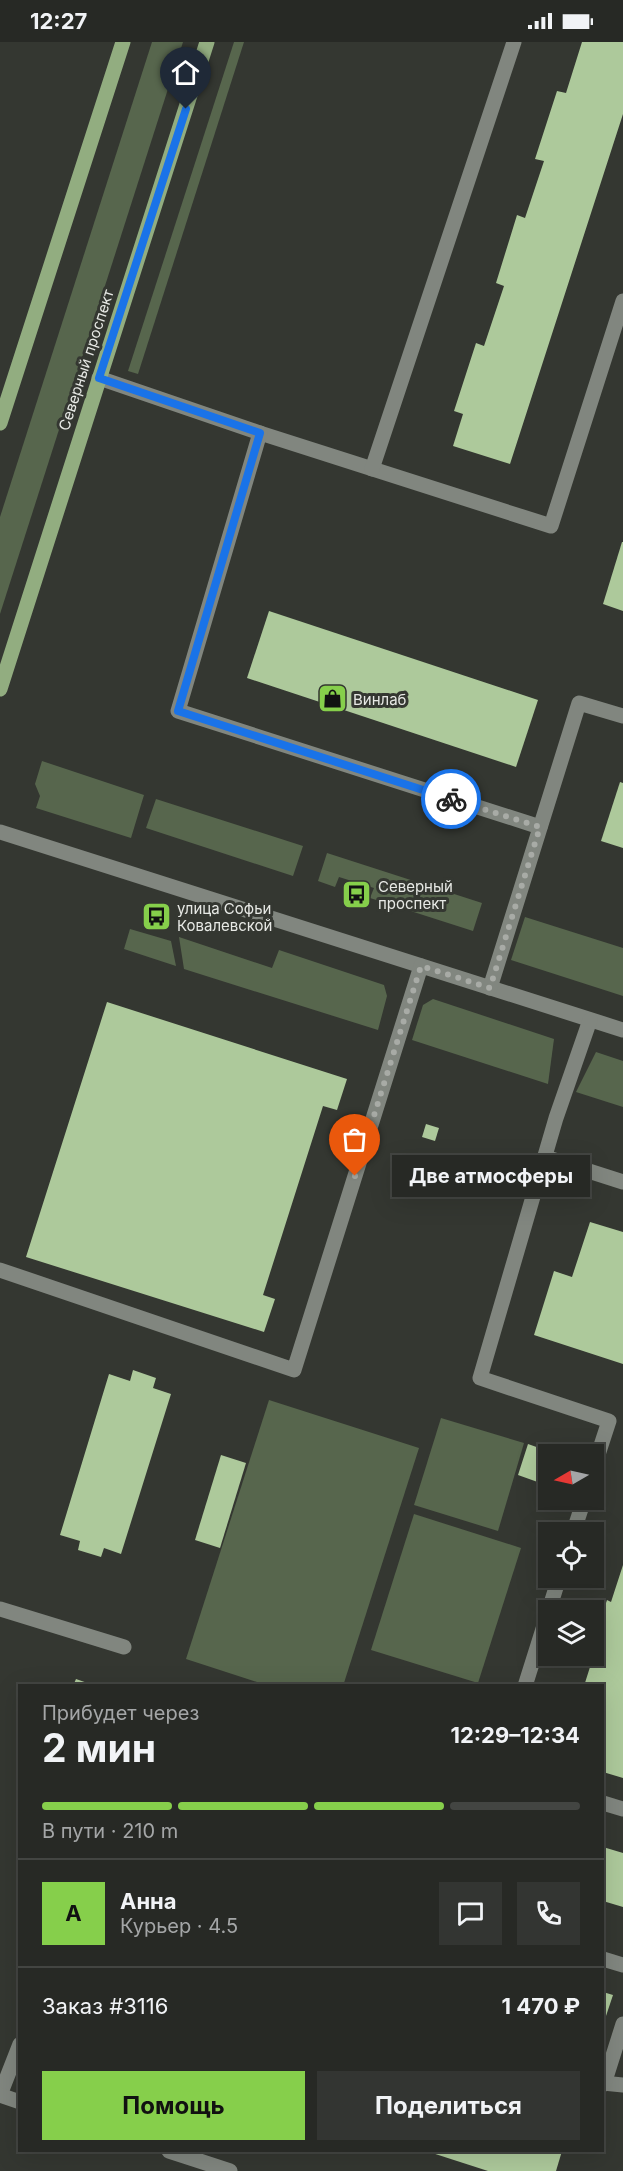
<!DOCTYPE html>
<html lang="ru">
<meta charset="utf-8">
<style>
:root{--surface:#272925;--page:#333532;--text:#f1f3f6;--muted:#a4a6a7;--line:#434542;--accent:#86cf4b}
body{margin:0;font-family:Inter,sans-serif;background:var(--page);color:var(--text);height:100vh;display:flex;flex-direction:column;font-size:22px;white-space:nowrap}
*{box-sizing:border-box;margin:0}
p{font-size:20px;color:var(--muted)}
.icon{flex:none;width:33px;height:33px;fill:none;stroke:currentColor;stroke-width:2;stroke-linecap:round;stroke-linejoin:round}
.map{position:relative;flex:1;overflow:hidden}
.details{position:absolute;left:18px;top:1642px;width:586px;height:468px;display:flex;flex-direction:column;background:var(--surface);border-radius:0px;box-shadow:0 6px 24px #0002,0 0 0 2px var(--line)}
.details>*{flex:none}
.needle{width:39px;rotate:261deg}
.fabs{position:absolute;left:538px;top:1402px;display:grid;gap:12px}
.fabs a{display:grid;place-items:center;width:66px;height:66px;border-radius:0px;background:var(--surface);box-shadow:0 6px 24px #0002,0 0 0 2px var(--line);font-size:30px}
.pin{position:absolute;display:grid;place-items:center;width:51px;height:51px;color:#fff;margin:-62px -26px;border-radius:50% 50% 50% 0;rotate:-45deg;box-shadow:0 0 6px #0007}
.pin .icon{rotate:45deg}
.courier{position:absolute;display:grid;place-items:center;width:60px;height:60px;margin:-30px;border:4px solid #1a73e8;border-radius:50%;background:#fff;color:#222;box-shadow:0 2px 8px #0007}
.bubble{position:absolute;height:42px;border-radius:0px;background:var(--surface);box-shadow:0 6px 24px #0002,0 0 0 2px var(--line);font-size:20px;font-weight:700;line-height:42px;text-align:center}
.summary em{font-style:normal;font-weight:700}
.summary div{display:flex;flex-direction:column-reverse}
.summary{display:flex;align-items:center;justify-content:space-between;height:102px;padding:0 24px}
h1{font-size:39px;font-weight:700;line-height:45px}
.bar{display:grid;grid-template-columns:repeat(4,1fr);gap:9px 6px;align-content:center;height:72px;padding:0 24px}
.bar i{height:8px;border-radius:4px;background:var(--line)}
.bar .on{background:var(--accent)}
.bar p{grid-column:span 4}
.line{display:flex;align-items:center;gap:15px;padding:0 24px;border-top:2px solid var(--line)}
.line div{flex:1}
.round{display:grid;place-items:center;flex:none;width:63px;height:63px;border-radius:0px;background:var(--page)}
.action{display:flex;gap:12px;margin-top:auto;padding:12px 24px}
.action a{flex:1;height:69px;border-radius:0px;background:var(--accent);color:#111;font-size:24px;font-weight:700;line-height:69px;text-align:center}
.action a+a{background:var(--page);color:var(--text)}
.status{display:flex;justify-content:space-between;align-items:center;height:42px;padding:0 30px;background:var(--surface);direction:ltr}
.status svg{height:16px;fill:currentColor}
.map>svg:first-child{display:block}
</style>
<div class="status"><b>12:27</b><svg viewBox="0 0 49 12"><path d="M0 12V9h3v3zM5 12V6h3v6zM10 12V3h3v9zM15 12V0h3v12zM26 1h20v11H26zM47 4h2v5h-2z"/></svg></div>
<div class="map">
<svg width="623" height="2129" viewBox="0 0 623 2129">
<rect width="100%" height="100%" fill="#343731"/>
<g fill="#57664d">
<polygon points="152,0 183,0 0,572 0,475"/>
<polygon points="234,0 244,0 138,332 128,329"/>
<polygon points="42,719 144,753 131,796 36,766 40,754 35,742"/>
<polygon points="156,757 303,804 293,834 146,786"/>
<polygon points="327,811 482,861 473,889 370,856 374,846 339,835 335,845 318,839"/>
<polygon points="525,875 623,906 623,954 511,918"/>
<polygon points="130,887 171,899 176,924 124,907"/>
<polygon points="179,895 272,926 279,908 384,943 387,954 378,988 184,927"/>
<polygon points="433,957 554,997 548,1042 412,998 423,963"/>
<polygon points="596,1010 623,1019 623,1065 576,1050"/>
<polygon points="269,1358 419,1406 343,1644 269,1644 186,1617"/>
<polygon points="441,1376 524,1401 498,1489 414,1463"/>
<polygon points="414,1472 521,1506 478,1641 371,1608"/>
</g>
<g fill="#adc99b">
<polygon points="582,0 623,0 623,72 510,422 453,404 463,372 454,369 476,301 484,304 504,244 496,241 517,173 525,176 544,119 535,117 557,49 566,51"/>
<polygon points="622,500 623,500 623,569 603,562"/>
<polygon points="269,569 538,658 516,725 247,636"/>
<polygon points="620,740 623,741 623,806 601,799"/>
<polygon points="107,960 347,1037 337,1068 323,1064 263,1253 275,1257 264,1290 26,1215"/>
<polygon points="426,1082 439,1086 435,1099 422,1095"/>
<polygon points="590,1180 623,1190 623,1322 534,1293 554,1229 572,1235"/>
<polygon points="133,1328 156,1336 153,1346 171,1352 121,1512 104,1506 101,1515 78,1508 80,1499 60,1493 109,1332 130,1339"/>
<polygon points="528,1402 559,1413 549,1413 546,1443 518,1433"/>
<polygon points="221,1413 246,1421 220,1506 195,1498"/>
<polygon points="623,1523 623,1736 603,1730 603,1644 584,1644 596,1606 594,1597 607,1558 611,1560"/>
<polygon points="76,1637 96,1644 73,1644"/>
<polygon points="603,1805 623,1811 623,1865 603,1859"/>
<polygon points="603,1950 613,1953 603,1983"/>
<polygon points="426,2109 562,2109 556,2129 488,2129"/>
</g>
<g fill="none" stroke-linecap="round" stroke-linejoin="round">
<g stroke="#81867f" stroke-width="15">
<polyline points="99,336 260,391 551,484 623,259"/>
<polyline points="260,391 178,669 540,785"/>
<polyline points="372,427 514,0"/>
<polyline points="0,790 623,988"/>
<polyline points="490,946 579,661 623,674"/>
<polyline points="590,978 556,1076 480,1336 609,1379 594,1425"/>
<polyline points="545,1115 623,1140"/>
<polyline points="0,1228 294,1328 421,924"/>
<polyline points="573,1491 584,1458"/>
<polyline points="0,1567 124,1605"/>
<polyline points="525,1644 559,1536"/>
<polyline points="603,1761 623,1767"/>
<polyline points="603,1917 623,1923"/>
<polyline points="603,2041 623,2043"/>
<polyline points="604,2042 623,1982"/>
<polyline points="0,2053 20,2002"/>
<polyline points="0,2053 20,2060"/>
<polyline points="169,2109 230,2129"/>
</g>
<g stroke="#92ad80" stroke-width="15">
<polyline points="0,381 123,0"/>
<polyline points="0,647 207,0"/>
</g>
</g>
<g fill="none" stroke-linecap="round" stroke-linejoin="round">
<polyline stroke="#a8aba6" stroke-width="6" stroke-dasharray="0 10.8" points="355,1134 421,924 490,946 540,785 451,757"/>
<polyline stroke="#1a73e8" stroke-width="8" points="186,67 99,336 260,391 178,669 451,757"/>
</g>
<defs>
<symbol id="shop-square" viewBox="-11 -11 22 22"><rect x="-9" y="-9" width="18" height="18" rx="4" fill="#86cf4b" stroke="#343731"/><path d="M-5-2.5h2.3a2.7 3.5 0 0 1 5.4 0H5L5.5 6h-11ZM-1.5-2.5h3a1.5 2.3 0 0 0-3 0Z" fill="#111"/></symbol>
<symbol id="bus-square" viewBox="-11 -11 22 22"><rect x="-9" y="-9" width="18" height="18" rx="4" fill="#86cf4b" stroke="#343731"/><path d="M-5-6H5V4H4V6H2V4H-2V6H-4V4H-5ZM-3.5-4V0h7V-4ZM-3.5 1.2v1.5H-2V1.2ZM2 1.2v1.5H3.5V1.2Z" fill="#111"/></symbol>
</defs>
<g fill-rule="evenodd">
<use href="#shop-square" x="316" y="640" width="33" height="33"/>
<use href="#bus-square" x="340" y="836" width="33" height="33"/>
<use href="#bus-square" x="140" y="858" width="33" height="33"/>
</g>
<g text-anchor="middle" dominant-baseline="central" stroke-width="6" stroke-linejoin="round" paint-order="stroke">
<g font-size="15" fill="#e7e9e5" stroke="#343731">
<text transform="translate(86 318) rotate(-72)">Северный проспект</text>
</g>
<g font-size="15" fill="#e7e9e5" stroke="#343731" text-anchor="start">
<text x="353" y="657">Винлаб</text>
<text x="378" y="844">Северный<tspan x="378" dy="17">проспект</tspan></text>
<text x="177" y="866">улица Софьи<tspan x="177" dy="17">Ковалевской</tspan></text>
</g>
</g>
</svg>
<div class="fabs">
<a><svg class="needle" viewBox="-14 -14 28 28"><path d="M0-13l5 13h-10z" fill="#e53935"/><path d="M0 13l5-13h-10z" fill="#a4a6a7"/></svg></a>
<a><svg class="icon" aria-label="locate" viewBox="0 0 24 24"><circle cx="12" cy="12" r="6"/><path d="M12 2v4M12 18v4M2 12h4M18 12h4"/></svg></a>
<a><svg class="icon" aria-label="layers" viewBox="0 0 24 24"><path d="M12 4l9 5-9 5-9-5zM3 14l9 5 9-5"/></svg></a>
</div>
<div class="pin" style="left:355px;top:1134px;background:#ea580c"><svg class="icon" aria-label="bag" viewBox="0 0 24 24"><path d="M5 8h14l-1 12H6zM9 8a3 3 0 0 1 6 0"/></svg></div>
<div class="pin" style="left:186px;top:67px;background:#1f2937"><svg class="icon" aria-label="home" viewBox="0 0 24 24"><path d="M3 11l9-7 9 7M6 9v11h12V9"/></svg></div>
<div class="courier" style="left:451px;top:757px"><svg class="icon" aria-label="bike" viewBox="0 0 24 24"><circle cx="6" cy="16" r="4"/><circle cx="18" cy="16" r="4"/><path d="M6 16l4-8h5l3 8M10 8l3 8H6M13 5h3"/></svg></div>
<div class="bubble" style="left:392px;top:1113px;width:198px">Две атмосферы</div>
<section class="details">
<div class="summary"><div><h1>2 мин</h1><p>Прибудет через</p></div><em>12:29–12:34</em></div>
<div class="bar"><i class="on"></i><i class="on"></i><i class="on"></i><i></i><p>В пути · 210 m</p></div>
<div class="line" style="height:108px"><b class="round" style="background:var(--accent);color:#111">А</b><div><b>Анна</b><p>Курьер · 4.5</p></div><a class="round"><svg class="icon" aria-label="chat" viewBox="0 0 24 24"><path d="M4 5h16v11H9l-5 4z"/></svg></a><a class="round"><svg class="icon" aria-label="phone" viewBox="0 0 24 24"><path d="M5 4h4l2 5-3 2q2 4 5 5l2-3 5 2v4C11 20 4 13 5 4z"/></svg></a></div>
<div class="line" style="height:78px"><div>Заказ #3116</div><b>1 470 ₽</b></div>
<div class="action"><a>Помощь</a><a>Поделиться</a></div>
</section>
</div>
